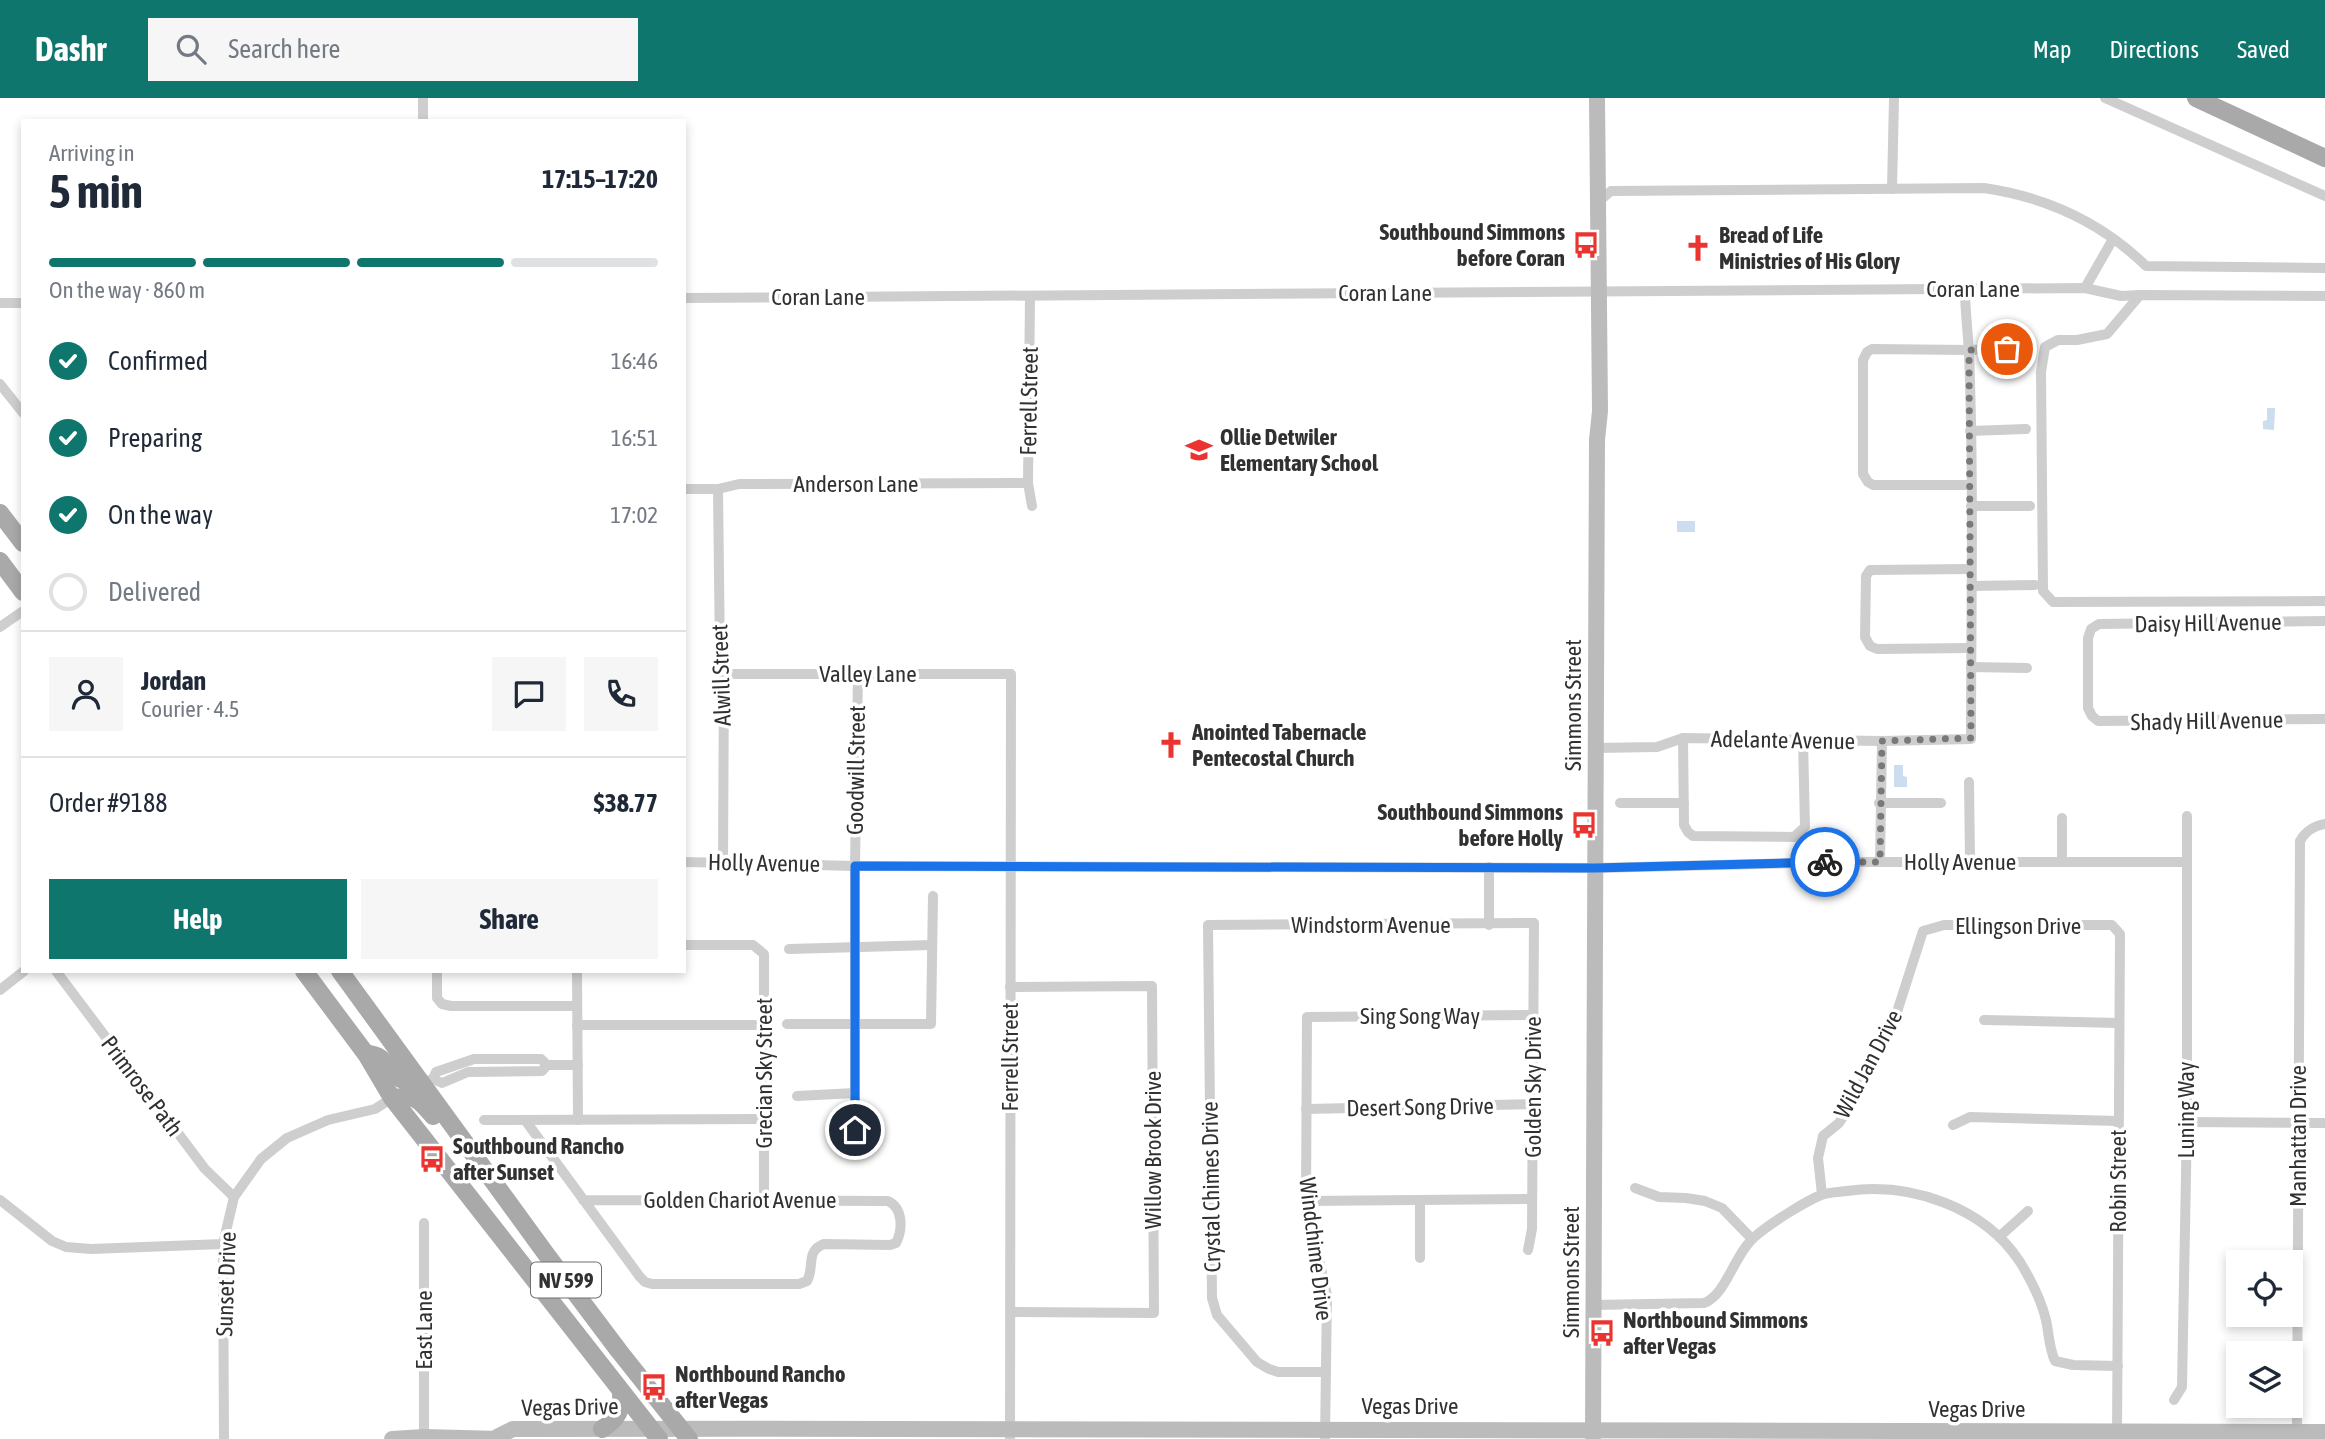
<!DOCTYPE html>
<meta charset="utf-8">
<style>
:root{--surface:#fff;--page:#f6f6f7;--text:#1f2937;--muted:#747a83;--line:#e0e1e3;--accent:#0f766e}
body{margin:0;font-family:"Asap Condensed",sans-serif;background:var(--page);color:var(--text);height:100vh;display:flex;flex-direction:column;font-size:26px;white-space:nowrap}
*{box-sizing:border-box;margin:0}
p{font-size:23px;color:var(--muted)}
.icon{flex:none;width:38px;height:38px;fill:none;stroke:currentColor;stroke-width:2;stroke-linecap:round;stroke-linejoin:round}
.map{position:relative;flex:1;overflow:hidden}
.details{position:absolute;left:21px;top:21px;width:665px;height:854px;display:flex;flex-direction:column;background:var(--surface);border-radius:0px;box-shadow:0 4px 10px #0003}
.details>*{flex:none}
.fabs{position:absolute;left:2226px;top:1152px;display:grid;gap:14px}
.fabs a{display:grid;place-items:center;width:77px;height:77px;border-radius:0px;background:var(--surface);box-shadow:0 4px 10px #0003;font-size:35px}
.pin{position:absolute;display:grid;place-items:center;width:60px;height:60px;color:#fff;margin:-30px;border:4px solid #fff;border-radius:50%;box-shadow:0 2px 7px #0007}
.courier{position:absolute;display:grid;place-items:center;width:70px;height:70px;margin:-35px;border:5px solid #1a73e8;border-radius:50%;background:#fff;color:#222;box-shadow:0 2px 9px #0007}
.headline em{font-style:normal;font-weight:700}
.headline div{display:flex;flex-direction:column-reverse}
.headline{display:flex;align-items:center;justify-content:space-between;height:119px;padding:0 28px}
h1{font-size:46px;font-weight:700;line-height:52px}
.bar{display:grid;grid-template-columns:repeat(4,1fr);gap:10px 7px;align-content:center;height:84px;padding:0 28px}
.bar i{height:9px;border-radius:5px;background:var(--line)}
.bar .active{background:var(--accent)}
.bar p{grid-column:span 4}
.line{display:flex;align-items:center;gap:18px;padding:0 28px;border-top:2px solid var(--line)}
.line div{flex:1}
.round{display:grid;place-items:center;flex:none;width:74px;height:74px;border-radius:0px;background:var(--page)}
ol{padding:0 28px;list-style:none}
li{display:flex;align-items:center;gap:21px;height:77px}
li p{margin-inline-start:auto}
li .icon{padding:7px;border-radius:50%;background:var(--accent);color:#fff;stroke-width:4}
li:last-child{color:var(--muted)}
li i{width:38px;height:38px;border:4px solid var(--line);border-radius:50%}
.action{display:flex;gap:14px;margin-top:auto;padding:14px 28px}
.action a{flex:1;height:80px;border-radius:0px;background:var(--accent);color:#fff;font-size:28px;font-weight:700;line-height:80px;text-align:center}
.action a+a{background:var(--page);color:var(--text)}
header{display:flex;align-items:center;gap:42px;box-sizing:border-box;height:98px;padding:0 35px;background:var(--accent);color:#fff}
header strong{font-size:33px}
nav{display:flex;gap:38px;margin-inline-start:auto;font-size:24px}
.search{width:490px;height:63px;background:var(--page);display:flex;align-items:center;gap:18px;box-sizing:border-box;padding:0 24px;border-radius:0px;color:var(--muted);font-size:26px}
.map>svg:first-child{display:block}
</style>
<header>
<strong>Dashr</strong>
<div class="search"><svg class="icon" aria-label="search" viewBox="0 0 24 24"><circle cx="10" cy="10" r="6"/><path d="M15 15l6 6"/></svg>Search here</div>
<nav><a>Map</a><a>Directions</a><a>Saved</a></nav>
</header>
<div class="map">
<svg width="2325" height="1341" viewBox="0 0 2325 1341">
<rect width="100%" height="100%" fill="#fff"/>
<g fill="#cbddee">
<polygon points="2267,310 2275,310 2274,332 2263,331 2263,323 2267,322"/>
<rect x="1677" y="423" width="18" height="11"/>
<polygon points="1894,667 1903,667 1903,678 1907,679 1907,689 1894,689"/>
</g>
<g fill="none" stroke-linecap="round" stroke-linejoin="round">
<g stroke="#cecece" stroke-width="10">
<polyline points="2105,0 2325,98"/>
<polyline points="423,23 423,0"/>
<polyline points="1892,91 1894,0"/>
<path d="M 1598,104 L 1611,93 L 1984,90 C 2045,99 2101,124 2146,168 L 2325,170"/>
<polyline points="2085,190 2113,141"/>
<polyline points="1030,198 1028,385 1032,408"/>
<polyline points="2325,198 2140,197 2107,236 2077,242 2058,242 2045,249 2041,274 2043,493 2053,504 2325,503"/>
<polyline points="684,200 2085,190 2121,198 2140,197"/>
<polyline points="0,205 23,205"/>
<polyline points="0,286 23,315"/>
<polyline points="1970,333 2026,331"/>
<polyline points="1971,387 1873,387 1868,384 1863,376 1863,262 1867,254 1872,251 1969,252 2026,250"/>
<polyline points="684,391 718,391 739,386 1028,385"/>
<polyline points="718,391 720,561 724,576 723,763"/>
<polyline points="1971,408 2030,408"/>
<polyline points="1971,488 2035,487"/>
<polyline points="2325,523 2099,526 2091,531 2088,540 2088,610 2092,618 2098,623 2325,621"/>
<polyline points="0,529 23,513"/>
<polyline points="1971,550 1877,551 1870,548 1865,539 1866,478 1870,472 1971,471"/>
<polyline points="1971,569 2027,570"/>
<polyline points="724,576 1011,576 1010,1341"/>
<polyline points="1683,640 1684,727 1688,734 1693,738 1794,739 1805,729 1803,642"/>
<path d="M 1595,650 L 1657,649 L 1683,640 L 1882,643 L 1971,641 C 1971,512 1974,383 1969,255 C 1968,234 1965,213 1965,191"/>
<polyline points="1969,684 1970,763"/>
<polyline points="1620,705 1684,705"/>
<polyline points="1879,705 1941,705"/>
<polyline points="2062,763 2062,720"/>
<polyline points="684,764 855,768 1595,770 1836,764 2187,764"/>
<polyline points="1880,764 1882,643"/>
<polyline points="1489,827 1489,769"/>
<polyline points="684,847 753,847 764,856 764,1102"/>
<polyline points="789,851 932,847"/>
<polyline points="56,873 205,1071 234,1099"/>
<polyline points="437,873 437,900 442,906 451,908 577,908"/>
<polyline points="577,873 578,1022"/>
<polyline points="1010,889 1152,888 1154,1215 1011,1214"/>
<polyline points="0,892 24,873"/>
<polyline points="1984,922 2119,925"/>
<polyline points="787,926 931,926 933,798"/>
<polyline points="577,927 764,927"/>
<polyline points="433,981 436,974 474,961 541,961 547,967"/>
<polyline points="421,985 433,981 442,985 468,974 542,973 547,967 578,967"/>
<polyline points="797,998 855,995"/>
<polyline points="1306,1011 1533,1006"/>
<polyline points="484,1022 763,1021"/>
<path d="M 525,1022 L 640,1179 L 645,1184 L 652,1186 L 799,1186 L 807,1183 C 815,1169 805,1153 824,1146 L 890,1147 L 896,1145 C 903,1131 903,1110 888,1103 L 583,1102"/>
<polyline points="2187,1024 2325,1025"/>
<polyline points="1953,1027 1970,1019 2118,1023"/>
<polyline points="855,1032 855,768 858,576"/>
<polyline points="1635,1090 1659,1099 1686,1100 1705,1103 1722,1110 1752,1141"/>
<polyline points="1822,1096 1818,1060 1823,1038 1839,1025 1853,1004 1896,917 1923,833 1944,827 2112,827 2120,836 2117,1339"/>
<polyline points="0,1102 52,1143 66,1149 91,1151 223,1146"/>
<polyline points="1420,1102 1420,1160"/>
<polyline points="1306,1103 1532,1101"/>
<polyline points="424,1125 424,1341"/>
<polyline points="1999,1139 2028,1113"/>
<path d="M 1593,1207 L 1704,1205 C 1727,1197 1734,1154 1758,1136 C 1771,1125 1806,1103 1821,1097 C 1829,1094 1839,1094 1847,1093 C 1911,1084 1984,1109 2020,1164 C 2031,1182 2041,1201 2046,1222 C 2049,1236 2049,1250 2055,1263 L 2073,1267 L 2118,1268"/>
<polyline points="1326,1274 1278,1274 1269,1271 1257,1264 1217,1217 1212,1200 1208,827 1534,825 1532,1131 1528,1152"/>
<polyline points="2174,1302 2182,1289 2187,1024 2187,718"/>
<path d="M 2297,1338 L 2300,743 C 2306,733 2313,728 2325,726"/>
<polyline points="224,1341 223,1146 234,1099 261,1061 287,1040 328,1022 375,1011 392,1000"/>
<polyline points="1325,1341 1327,1197 1306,1103 1307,919 1533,917"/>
</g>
<g stroke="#bbb" stroke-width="16">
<path d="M 497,1339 L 513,1331 C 1117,1330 1721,1333 2325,1334"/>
<polyline points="1593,1339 1597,342 1600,313 1597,0"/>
<polyline points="392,1341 424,1339 500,1341"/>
</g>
<g stroke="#a9a9a9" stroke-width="18">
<polyline points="2196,0 2325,60"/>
<polyline points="0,415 23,445"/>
<polyline points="0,463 23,494"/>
<polyline points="304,873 366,956 392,1000 659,1341"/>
<polyline points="340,873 546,1156 619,1253 689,1341"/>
<path d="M 366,956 C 394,956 386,987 421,985"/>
<path d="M 392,1000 C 416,997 418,1000 433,1018"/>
<path d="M 602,1331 C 618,1321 622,1312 621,1294"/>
</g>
</g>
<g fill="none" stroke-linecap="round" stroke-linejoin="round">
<polyline stroke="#797979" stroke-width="7" stroke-dasharray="0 12.6" points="1825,764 1880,764 1882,643 1971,640 1969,252 2007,251"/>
<polyline stroke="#1a73e8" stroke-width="9" points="855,1032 855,768 1595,770 1825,764"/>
</g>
<defs>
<symbol id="bus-bare" viewBox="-9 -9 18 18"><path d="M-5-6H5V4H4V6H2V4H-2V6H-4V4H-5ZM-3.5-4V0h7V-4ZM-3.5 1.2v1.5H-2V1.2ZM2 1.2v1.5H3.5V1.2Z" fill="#eb3430" stroke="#fff" stroke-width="2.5" paint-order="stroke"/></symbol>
<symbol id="church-bare" viewBox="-9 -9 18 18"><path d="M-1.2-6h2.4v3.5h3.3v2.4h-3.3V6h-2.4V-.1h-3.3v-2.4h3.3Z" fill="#eb3430" stroke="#fff" stroke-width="2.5" paint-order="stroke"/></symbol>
<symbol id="school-bare" viewBox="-9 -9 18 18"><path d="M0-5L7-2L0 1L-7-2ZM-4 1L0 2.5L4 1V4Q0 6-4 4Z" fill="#eb3430" stroke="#fff" stroke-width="2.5" paint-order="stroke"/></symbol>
</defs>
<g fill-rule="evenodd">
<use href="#bus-bare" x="1567" y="128" width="38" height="38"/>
<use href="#church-bare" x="1679" y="131" width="38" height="38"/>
<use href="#school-bare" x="1180" y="333" width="38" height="38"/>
<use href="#church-bare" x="1152" y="628" width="38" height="38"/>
<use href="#bus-bare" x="1565" y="708" width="38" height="38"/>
<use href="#bus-bare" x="413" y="1042" width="38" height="38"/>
<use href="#bus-bare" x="1583" y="1216" width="38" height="38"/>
<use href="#bus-bare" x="635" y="1270" width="38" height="38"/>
</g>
<g text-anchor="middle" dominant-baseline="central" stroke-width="7" stroke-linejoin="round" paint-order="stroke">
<rect fill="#fff" stroke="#6f6f6f" stroke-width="2" x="531" y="1164.5" width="70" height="35" rx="5"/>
<g font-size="21" font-weight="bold" fill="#313131">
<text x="566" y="1182">NV 599</text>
</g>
<g font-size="23" font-weight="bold" fill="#313131" stroke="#fff" text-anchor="start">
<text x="1565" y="134" text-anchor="end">Southbound Simmons<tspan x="1565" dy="26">before Coran</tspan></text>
<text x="1719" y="137">Bread of Life<tspan x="1719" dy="26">Ministries of His Glory</tspan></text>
<text x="1220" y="339">Ollie Detwiler<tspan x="1220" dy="26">Elementary School</tspan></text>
<text x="1192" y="634">Anointed Tabernacle<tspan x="1192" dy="26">Pentecostal Church</tspan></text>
<text x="1563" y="714" text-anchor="end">Southbound Simmons<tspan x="1563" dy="26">before Holly</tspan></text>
<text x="453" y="1048">Southbound Rancho<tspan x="453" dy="26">after Sunset</tspan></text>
<text x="1623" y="1222">Northbound Simmons<tspan x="1623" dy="26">after Vegas</tspan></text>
<text x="675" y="1276">Northbound Rancho<tspan x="675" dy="26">after Vegas</tspan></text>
</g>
<g font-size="23" fill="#313131" stroke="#fff">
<text x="1973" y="191">Coran Lane</text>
<text x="1385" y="195">Coran Lane</text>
<text x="818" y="199">Coran Lane</text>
<text transform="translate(1029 303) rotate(-89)">Ferrell Street</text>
<text x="856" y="386">Anderson Lane</text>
<text transform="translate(2208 525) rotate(-1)">Daisy Hill Avenue</text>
<text x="868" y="576">Valley Lane</text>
<text transform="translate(721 577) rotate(-92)">Alwill Street</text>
<text transform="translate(1573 607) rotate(-90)">Simmons Street</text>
<text transform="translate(2207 623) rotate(-1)">Shady Hill Avenue</text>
<text transform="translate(1783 642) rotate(1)">Adelante Avenue</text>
<text transform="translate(856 672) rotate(-89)">Goodwill Street</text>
<text x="1960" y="764">Holly Avenue</text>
<text transform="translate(764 765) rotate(1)">Holly Avenue</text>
<text x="1371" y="827">Windstorm Avenue</text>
<text x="2018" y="828">Ellingson Drive</text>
<text x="1420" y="918">Sing Song Way</text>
<text transform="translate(1010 959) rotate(-90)">Ferrell Street</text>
<text transform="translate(1868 966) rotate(-62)">Wild Jan Drive</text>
<text transform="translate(764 975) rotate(-90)">Grecian Sky Street</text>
<text transform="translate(142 988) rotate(53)">Primrose Path</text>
<text transform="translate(1533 989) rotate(-90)">Golden Sky Drive</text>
<text transform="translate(1420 1009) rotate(-1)">Desert Song Drive</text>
<text transform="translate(2186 1012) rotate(-90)">Luning Way</text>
<text transform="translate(2298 1038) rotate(-90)">Manhattan Drive</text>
<text transform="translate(1153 1052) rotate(-90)">Willow Brook Drive</text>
<text transform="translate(2118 1083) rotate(-90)">Robin Street</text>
<text transform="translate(1211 1089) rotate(-91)">Crystal Chimes Drive</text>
<text x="740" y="1102">Golden Chariot Avenue</text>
<text transform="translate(1316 1151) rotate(83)">Windchime Drive</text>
<text transform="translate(1571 1174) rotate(-90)">Simmons Street</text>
<text transform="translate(226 1186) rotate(-88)">Sunset Drive</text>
<text transform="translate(424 1232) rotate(-90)">East Lane</text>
<text x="1410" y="1308">Vegas Drive</text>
<text transform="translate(570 1309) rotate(-1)">Vegas Drive</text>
<text x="1977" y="1311">Vegas Drive</text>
</g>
</g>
</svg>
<div class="fabs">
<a><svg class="icon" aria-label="locate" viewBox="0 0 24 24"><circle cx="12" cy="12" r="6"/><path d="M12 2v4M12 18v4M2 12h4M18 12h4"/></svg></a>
<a><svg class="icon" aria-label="layers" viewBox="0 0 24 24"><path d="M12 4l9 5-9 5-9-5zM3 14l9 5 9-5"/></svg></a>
</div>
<div class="pin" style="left:2007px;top:251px;background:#ea580c"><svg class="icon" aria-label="bag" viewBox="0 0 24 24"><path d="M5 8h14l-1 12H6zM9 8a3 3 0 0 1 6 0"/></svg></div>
<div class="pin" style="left:855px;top:1032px;background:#1f2937"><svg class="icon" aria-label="home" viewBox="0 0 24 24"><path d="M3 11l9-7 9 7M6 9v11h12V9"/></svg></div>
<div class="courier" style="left:1825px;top:764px"><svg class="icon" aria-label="bike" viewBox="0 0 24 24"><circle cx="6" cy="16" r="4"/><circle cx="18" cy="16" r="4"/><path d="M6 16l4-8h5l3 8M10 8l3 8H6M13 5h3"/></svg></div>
<section class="details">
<div class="headline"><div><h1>5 min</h1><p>Arriving in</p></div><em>17:15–17:20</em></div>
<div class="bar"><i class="active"></i><i class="active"></i><i class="active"></i><i></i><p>On the way · 860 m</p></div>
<ol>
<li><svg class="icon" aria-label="check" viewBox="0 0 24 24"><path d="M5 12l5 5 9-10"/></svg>Confirmed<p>16:46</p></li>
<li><svg class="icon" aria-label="check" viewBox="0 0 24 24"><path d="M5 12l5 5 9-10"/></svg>Preparing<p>16:51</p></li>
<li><svg class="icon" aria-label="check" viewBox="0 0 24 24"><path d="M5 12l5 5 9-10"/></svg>On the way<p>17:02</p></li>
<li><i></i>Delivered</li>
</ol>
<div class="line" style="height:126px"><a class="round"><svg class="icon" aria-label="person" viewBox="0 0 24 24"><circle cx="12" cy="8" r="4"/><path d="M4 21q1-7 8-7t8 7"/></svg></a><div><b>Jordan</b><p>Courier · 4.5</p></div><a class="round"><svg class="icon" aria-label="chat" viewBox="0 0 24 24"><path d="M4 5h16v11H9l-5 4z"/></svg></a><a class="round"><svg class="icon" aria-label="phone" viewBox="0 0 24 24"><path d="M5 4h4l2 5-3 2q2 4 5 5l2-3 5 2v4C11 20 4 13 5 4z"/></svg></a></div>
<div class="line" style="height:91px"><div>Order #9188</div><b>$38.77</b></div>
<div class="action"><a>Help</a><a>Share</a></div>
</section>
</div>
